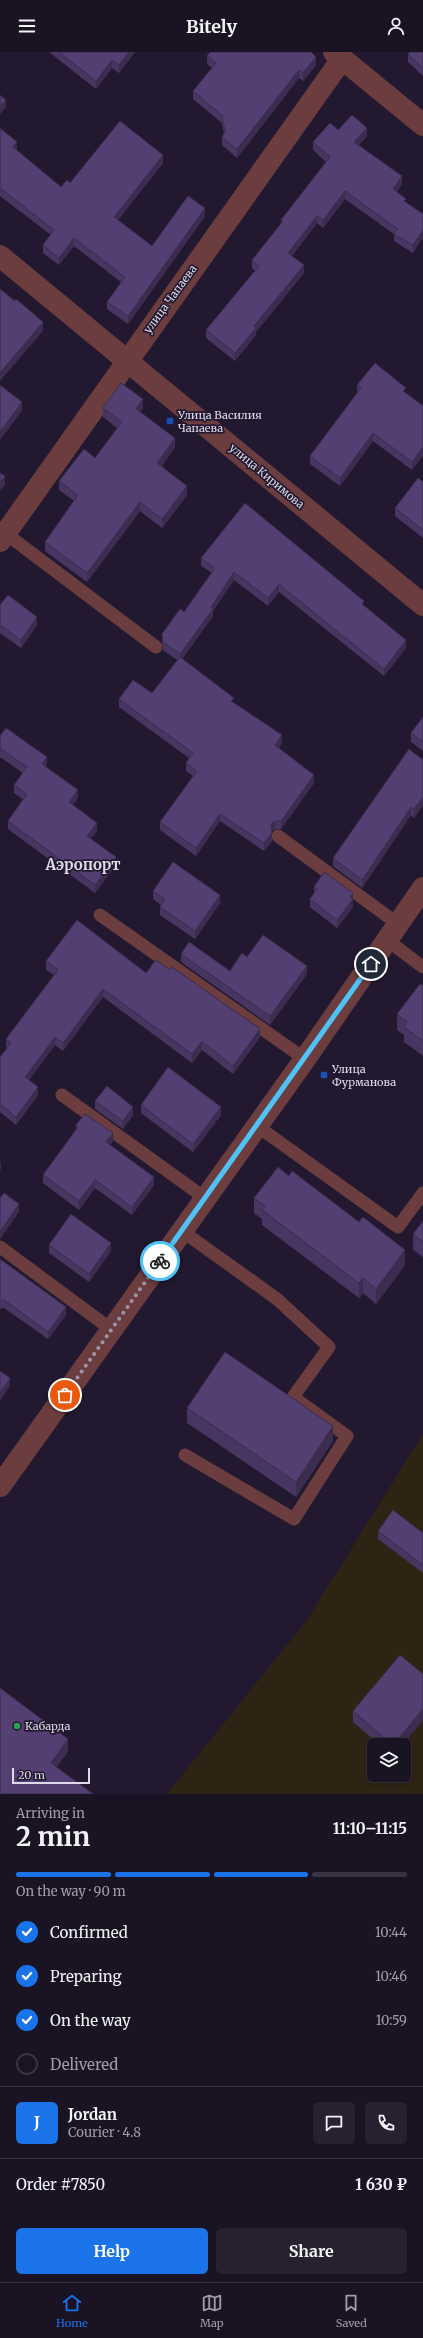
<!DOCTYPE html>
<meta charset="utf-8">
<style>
:root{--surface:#1a1324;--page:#272031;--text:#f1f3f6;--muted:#9f9ea6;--line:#383241;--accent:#1a73e8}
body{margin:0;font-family:Merriweather,serif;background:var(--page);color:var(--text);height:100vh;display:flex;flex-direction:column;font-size:15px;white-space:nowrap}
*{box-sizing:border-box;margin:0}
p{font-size:13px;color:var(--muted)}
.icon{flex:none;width:22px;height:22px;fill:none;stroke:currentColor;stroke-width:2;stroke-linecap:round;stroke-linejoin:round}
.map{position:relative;height:1742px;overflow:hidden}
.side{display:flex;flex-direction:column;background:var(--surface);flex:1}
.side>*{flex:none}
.tools{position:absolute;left:367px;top:1686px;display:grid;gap:8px}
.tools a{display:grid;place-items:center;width:44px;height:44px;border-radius:6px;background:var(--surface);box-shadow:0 2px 6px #0003,0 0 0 1px var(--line);font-size:20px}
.scale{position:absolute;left:12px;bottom:10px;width:78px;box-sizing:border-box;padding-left:4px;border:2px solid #dfdae9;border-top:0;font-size:11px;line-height:14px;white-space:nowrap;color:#dfdae9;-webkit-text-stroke:3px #221930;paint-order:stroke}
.pin{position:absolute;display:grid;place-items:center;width:34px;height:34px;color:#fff;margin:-17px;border:2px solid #fff;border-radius:50%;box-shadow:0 1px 4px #0007}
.courier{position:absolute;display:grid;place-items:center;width:40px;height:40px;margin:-20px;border:3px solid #4fc3f7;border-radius:50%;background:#fff;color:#222;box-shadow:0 1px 5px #0007}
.headline em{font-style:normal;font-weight:700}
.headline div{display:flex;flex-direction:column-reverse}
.headline{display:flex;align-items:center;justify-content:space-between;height:68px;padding:0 16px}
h1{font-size:26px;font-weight:700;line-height:30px}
.bar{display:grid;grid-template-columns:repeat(4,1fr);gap:6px 4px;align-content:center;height:48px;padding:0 16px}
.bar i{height:5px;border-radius:3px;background:var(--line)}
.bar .active{background:var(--accent)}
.bar p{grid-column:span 4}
.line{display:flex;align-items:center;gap:10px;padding:0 16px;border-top:1px solid var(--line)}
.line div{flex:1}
.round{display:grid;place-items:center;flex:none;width:42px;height:42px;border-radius:6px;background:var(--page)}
ol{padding:0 16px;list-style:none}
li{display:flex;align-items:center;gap:12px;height:44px}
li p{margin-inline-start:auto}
li .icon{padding:4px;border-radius:50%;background:var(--accent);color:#fff;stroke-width:4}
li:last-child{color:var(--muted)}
li i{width:22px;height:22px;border:2px solid var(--line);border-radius:50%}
.primary-button{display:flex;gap:8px;margin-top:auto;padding:8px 16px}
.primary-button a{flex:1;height:46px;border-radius:6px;background:var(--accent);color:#fff;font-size:16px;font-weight:700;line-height:46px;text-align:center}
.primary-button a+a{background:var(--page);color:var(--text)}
header{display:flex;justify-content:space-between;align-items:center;height:52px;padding:0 16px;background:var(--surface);font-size:18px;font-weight:700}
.menu{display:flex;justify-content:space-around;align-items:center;height:56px;border-top:1px solid var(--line);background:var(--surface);font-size:11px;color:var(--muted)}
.menu a{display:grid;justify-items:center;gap:2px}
.menu .active{color:var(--accent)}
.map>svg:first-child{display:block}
</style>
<header><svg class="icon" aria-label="menu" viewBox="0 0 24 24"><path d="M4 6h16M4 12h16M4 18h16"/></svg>Bitely<svg class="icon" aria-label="person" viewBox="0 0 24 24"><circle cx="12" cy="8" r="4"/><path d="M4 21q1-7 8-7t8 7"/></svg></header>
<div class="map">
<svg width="423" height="1742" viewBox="0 0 423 1742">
<rect width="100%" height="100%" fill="#221930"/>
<path fill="#2d2414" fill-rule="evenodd" d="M 423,1382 L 423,1742 L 167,1742 L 307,1568 ZM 374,1693 L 404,1693 L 404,1723 L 374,1723 Z"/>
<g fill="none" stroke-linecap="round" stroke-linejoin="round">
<g stroke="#6c3d3f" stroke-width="13">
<polyline points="5,481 156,595"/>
<polyline points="278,784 398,872"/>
<polyline points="100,863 305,1007"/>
<polyline points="387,888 423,915"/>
<polyline points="62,1043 205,1146"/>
<polyline points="257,1074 398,1175 423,1141"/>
<polyline points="182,1179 277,1247 329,1295 293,1345 347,1384 294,1467 185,1403"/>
<polyline points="0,1195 112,1278"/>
</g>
<g stroke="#6c3d3f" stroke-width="22">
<polyline points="334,0 423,73"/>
<polyline points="0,204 423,553"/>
<polyline points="0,489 342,7"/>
</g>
<polyline stroke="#6c3d3f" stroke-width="22" points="0,1434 305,1007 423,836"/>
</g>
<g fill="#483662">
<polygon points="49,0 135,0 119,21 112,16 96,37"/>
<polygon points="423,0 423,24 408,10 408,2"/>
<polygon points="207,4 316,13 303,29 299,26 237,106 222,93 222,85 224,82 222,71 193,47 193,39 212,16 207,12"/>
<polygon points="0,76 17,98 61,135 70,131 163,111 118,168 152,194 205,164 128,272 107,257 107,250 121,230 74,194 59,213 43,201 43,193 51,183 0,144"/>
<polygon points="338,78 367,84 359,93 402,132 397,140 406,151 423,162 423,185 413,201 394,189 394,182 345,147 323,176 317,171 292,204 304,221 256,280 256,283 235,309 206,286 206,278 255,219 252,216 252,208 281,172 281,168 326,110 313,98 313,90"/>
<polygon points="357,333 406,341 423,354 423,403 412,418 373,389 340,434 310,412 310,404 357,341"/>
<polygon points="103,356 143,356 140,360 175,395 162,414 187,443 162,476 140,459 87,530 45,499 45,490 74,449 59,438 59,429 95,406 117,376 103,365"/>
<polygon points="423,430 423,486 395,464 395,456"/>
<polygon points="201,506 364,554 406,596 384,624 279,540 268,554 234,528 213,559 213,564 182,607 282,691 279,696 314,731 281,777 275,777 272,779 272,789 264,799 220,769 196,804 160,778 160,770 193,724 186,719 186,711 189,706 119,655 119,647 152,641 177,608 163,598 162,590 162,582 184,560 212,521 201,514"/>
<polygon points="0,553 37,573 21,596 0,581"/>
<polygon points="423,665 423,699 411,690 411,681"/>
<polygon points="0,684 47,713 46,715 78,746 73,753 97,779 91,787 116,813 95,841 8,777 8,769 23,747 14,741 14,733 23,721 0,705"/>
<polygon points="423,708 423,753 414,766 411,763 362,836 333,814 333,806"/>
<polygon points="314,835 353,841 353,855 337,876 310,855 310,847 314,842"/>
<polygon points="153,839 220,851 195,887 160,863 160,855 161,853 153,847"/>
<polygon points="181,902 230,919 247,905 307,922 270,973 181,910"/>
<polygon points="46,909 146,921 260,985 233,1022 202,998 192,1011 103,945 63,999 55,993 29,1028 38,1043 16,1073 0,1060 0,1005 7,996 6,995 6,987 54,923 46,918"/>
<polygon points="423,934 423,1004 404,990 404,983 397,978 397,962"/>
<polygon points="95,1049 133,1063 123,1077 95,1057"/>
<polygon points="141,1053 221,1063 193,1100 141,1061"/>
<polygon points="76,1073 113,1089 110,1093 154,1133 132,1163 95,1136 79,1158 43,1131 43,1123 76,1078"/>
<polygon points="254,1146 405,1213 376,1252 363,1241 359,1246 262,1173 262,1167 254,1161"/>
<polygon points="423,1169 423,1205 413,1198 413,1182"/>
<polygon points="49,1193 111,1199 89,1230 49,1201"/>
<polygon points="0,1207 66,1263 48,1287 4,1256 0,1257"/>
<polygon points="187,1356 333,1389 296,1445 187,1371"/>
<polygon points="378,1479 423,1481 423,1521 378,1487"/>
<polygon points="353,1659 423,1668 402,1693 380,1693 353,1670"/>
</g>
<g fill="#3b2c50">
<polygon points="129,0 135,0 119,21 119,13"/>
<polygon points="316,5 316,13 303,29 303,21"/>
<polygon points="112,8 112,16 96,37 96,29"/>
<polygon points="299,18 299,26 237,106 237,97"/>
<polygon points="6,48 6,55 0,62 0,54"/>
<polygon points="367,76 367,84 354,97 354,90"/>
<polygon points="17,90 17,97 13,102 13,95"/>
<polygon points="163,103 163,111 114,172 114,165"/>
<polygon points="402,124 402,132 393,145 393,137"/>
<polygon points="345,139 345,147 323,176 323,168"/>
<polygon points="205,156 205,164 128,272 128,264"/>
<polygon points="317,164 317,171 288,208 288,201"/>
<polygon points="423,178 423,185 413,201 413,193"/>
<polygon points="74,186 74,194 59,213 59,206"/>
<polygon points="304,213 304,221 256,280 256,283 235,309 235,301 254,274"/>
<polygon points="43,270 43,279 0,329 0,321"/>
<polygon points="143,347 143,356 136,366 136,357"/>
<polygon points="22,350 22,359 0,388 0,380"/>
<polygon points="373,381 373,389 340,434 340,426"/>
<polygon points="175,386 175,395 157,420 157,411"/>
<polygon points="423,395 423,403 412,418 412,410"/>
<polygon points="5,424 5,433 0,439 0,431"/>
<polygon points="187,434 187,443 162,476 162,467"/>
<polygon points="140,450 140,459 87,530 87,521"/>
<polygon points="234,520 234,528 213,559 213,564 180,610 180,602"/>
<polygon points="279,532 279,540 268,554 268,546"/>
<polygon points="37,565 37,573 21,596 21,588"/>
<polygon points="406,588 406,596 384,624 384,617"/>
<polygon points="282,683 282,691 275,701 275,693"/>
<polygon points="47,705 47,713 42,720 42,712"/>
<polygon points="314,723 314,731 281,777 281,769"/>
<polygon points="78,738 78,746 69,758 69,750"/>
<polygon points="423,745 423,753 414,766 414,757"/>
<polygon points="411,755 411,763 362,836 362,828"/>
<polygon points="220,762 220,769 196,804 196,796"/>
<polygon points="275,769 275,777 271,780 271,772"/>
<polygon points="97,771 97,779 87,792 87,784"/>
<polygon points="272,781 272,789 264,799 264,791"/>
<polygon points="116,805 116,813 95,841 95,833"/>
<polygon points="353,841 353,855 337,876 337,868"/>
<polygon points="220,843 220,851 195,887 195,879"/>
<polygon points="307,914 307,922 270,973 270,964"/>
<polygon points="103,937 103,945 63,999 63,991"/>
<polygon points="260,977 260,985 233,1022 233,1014"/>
<polygon points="55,985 55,993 25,1033 25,1025"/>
<polygon points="202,989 202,998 192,1011 192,1002"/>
<polygon points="38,1035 38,1043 16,1073 16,1065"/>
<polygon points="133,1055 133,1063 123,1077 123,1069"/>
<polygon points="221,1055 221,1063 193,1100 193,1092"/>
<polygon points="113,1081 113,1089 106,1098 106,1090"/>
<polygon points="1,1109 1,1117 0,1118 0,1110"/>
<polygon points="154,1125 154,1133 132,1163 132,1155"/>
<polygon points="95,1128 95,1136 79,1158 79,1149"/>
<polygon points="19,1152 19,1160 0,1187 0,1180"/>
<polygon points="111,1191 111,1199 89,1230 89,1222"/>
<polygon points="405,1198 405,1213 376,1252 376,1237"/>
<polygon points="363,1226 363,1241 359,1246 359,1231"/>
<polygon points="66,1255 66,1263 48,1287 48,1280"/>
<polygon points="10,1326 10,1334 0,1349 0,1341"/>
<polygon points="333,1374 333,1389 296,1445 296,1430"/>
<polygon points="423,1657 423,1668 402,1693 393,1693"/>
<polygon points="68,1687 68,1700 51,1723 51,1711"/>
</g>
<g fill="#543f72" stroke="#3b2c50">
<polygon points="59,0 129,0 119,13 112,8 96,29"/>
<polygon points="210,0 311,0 316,5 303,21 299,18 237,97 222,85 225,80 222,63 193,39 216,11 207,4"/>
<polygon points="410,0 423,0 423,16 408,2"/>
<polygon points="0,43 6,48 0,54"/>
<polygon points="352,63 367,76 354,90 402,124 393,137 406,147 404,149 423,162 423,178 413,193 394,182 398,177 345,139 323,168 317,164 288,201 304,213 254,274 256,276 235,301 206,278 259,214 252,208 283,169 281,168 330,105 313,90 330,71 338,78"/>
<polygon points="120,69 163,103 114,165 152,194 188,144 205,156 128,264 107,250 125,225 74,186 59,206 43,193 54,178 0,136 0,76 17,90 13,95 61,135 67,128 70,131"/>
<polygon points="0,237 15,249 16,247 43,270 0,321"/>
<polygon points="375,311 406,336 403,339 423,354 423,395 412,410 373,381 340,426 310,404 361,336 357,333"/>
<polygon points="121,331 143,347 136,357 175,386 157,411 187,434 162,467 140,450 87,521 45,490 78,443 59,429 84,397 95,406 122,370 103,356"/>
<polygon points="0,333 22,350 0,380"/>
<polygon points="0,421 5,424 0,431"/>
<polygon points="418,426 423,430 423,478 395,456"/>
<polygon points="245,451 364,549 362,552 406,588 384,617 279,532 268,546 234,520 211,555 213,557 180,602 163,590 162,582 180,557 184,560 215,516 201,506"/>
<polygon points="8,543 37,565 21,588 0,573 0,553"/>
<polygon points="180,605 234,646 231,649 282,683 275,693 314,723 281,769 275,769 271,772 272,781 264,791 220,762 196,796 160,770 197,719 186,711 193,701 119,647 133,628 152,641"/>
<polygon points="423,665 423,690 411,681"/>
<polygon points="6,676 47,705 42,712 78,738 69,750 97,771 87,784 116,805 95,833 8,769 27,742 14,733 27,715 0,696 0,684"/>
<polygon points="409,697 423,708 423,745 414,757 411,755 362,828 333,806"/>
<polygon points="173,810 220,843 195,879 160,855 165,847 153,839"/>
<polygon points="324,820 353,841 350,845 353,847 337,868 310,847 317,837 314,835"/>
<polygon points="77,868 146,921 156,908 170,918 172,915 260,977 233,1014 202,989 192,1002 103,937 63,991 55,985 25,1025 38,1035 16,1065 0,1052 0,1005 11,991 6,987 58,918 46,909"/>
<polygon points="263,883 307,914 270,964 181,902 189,890 230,919 242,901 247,905"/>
<polygon points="420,932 423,934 423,989 404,975 407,970 397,962"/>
<polygon points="168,1015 221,1055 193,1092 141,1053"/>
<polygon points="107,1034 133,1055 123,1069 95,1049"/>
<polygon points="85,1062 113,1081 106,1090 154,1125 132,1155 95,1128 79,1149 43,1123 78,1075 76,1073"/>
<polygon points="278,1115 289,1124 292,1119 359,1170 363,1165 405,1198 376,1237 363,1226 359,1231 262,1158 265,1154 254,1146"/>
<polygon points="4,1141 19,1152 0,1180 0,1146"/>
<polygon points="71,1162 111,1191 89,1222 49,1193"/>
<polygon points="423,1169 423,1190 413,1182"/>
<polygon points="0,1207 66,1255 48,1280 4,1248 0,1249"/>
<polygon points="225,1300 333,1374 296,1430 187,1356"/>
<polygon points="0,1319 10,1326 0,1341"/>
<polygon points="393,1458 423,1481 423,1513 378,1479"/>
<polygon points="400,1603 423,1622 423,1657 393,1693 353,1659"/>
<polygon points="0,1636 68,1687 51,1711 93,1742 0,1742"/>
</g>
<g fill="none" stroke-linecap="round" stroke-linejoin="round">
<polyline stroke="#9d96a8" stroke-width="4" stroke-dasharray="0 7.2" points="65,1343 160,1209"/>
<polyline stroke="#4fc3f7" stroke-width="5" points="160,1209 371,912"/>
</g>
<g fill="#1a4fb4" stroke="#221930" stroke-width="1.5">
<rect x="166" y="365" width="8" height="8" rx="2"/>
<rect x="320" y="1019" width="8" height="8" rx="2"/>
</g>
<circle fill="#2e9e5b" stroke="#221930" stroke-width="1.5" cx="17" cy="1674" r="4"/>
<g text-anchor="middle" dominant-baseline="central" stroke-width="3.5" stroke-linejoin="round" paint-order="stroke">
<g font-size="11" fill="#dfdae9" stroke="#221930">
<text transform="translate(170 247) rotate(-54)">улица Чапаева</text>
<text transform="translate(267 424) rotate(40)">улица Киримова</text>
</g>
<g font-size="11" fill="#dfdae9" stroke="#221930" text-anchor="start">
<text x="178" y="363">Улица Василия<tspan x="178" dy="13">Чапаева</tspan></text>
<text x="332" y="1017">Улица<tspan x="332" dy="13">Фурманова</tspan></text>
<text x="25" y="1674">Кабарда</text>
</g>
<g font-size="15" font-weight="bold" fill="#dfdae9" stroke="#221930">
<text x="83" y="812">Аэропорт</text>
</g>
</g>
</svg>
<div class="tools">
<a><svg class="icon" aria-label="layers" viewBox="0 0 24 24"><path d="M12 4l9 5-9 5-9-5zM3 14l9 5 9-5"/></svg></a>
</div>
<div class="scale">20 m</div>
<div class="pin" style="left:65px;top:1343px;background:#ea580c"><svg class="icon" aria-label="bag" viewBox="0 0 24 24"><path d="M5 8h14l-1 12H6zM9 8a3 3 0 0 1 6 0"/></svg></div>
<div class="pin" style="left:371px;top:912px;background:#1f2937"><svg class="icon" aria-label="home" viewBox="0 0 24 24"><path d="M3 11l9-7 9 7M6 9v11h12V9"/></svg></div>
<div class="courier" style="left:160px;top:1209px"><svg class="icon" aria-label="bike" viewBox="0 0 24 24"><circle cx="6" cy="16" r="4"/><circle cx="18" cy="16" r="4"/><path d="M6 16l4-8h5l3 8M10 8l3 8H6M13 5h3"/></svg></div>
</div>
<section class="side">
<div class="headline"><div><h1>2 min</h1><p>Arriving in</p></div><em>11:10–11:15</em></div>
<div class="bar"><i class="active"></i><i class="active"></i><i class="active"></i><i></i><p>On the way · 90 m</p></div>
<ol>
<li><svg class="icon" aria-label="check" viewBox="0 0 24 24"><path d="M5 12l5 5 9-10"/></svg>Confirmed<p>10:44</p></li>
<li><svg class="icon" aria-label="check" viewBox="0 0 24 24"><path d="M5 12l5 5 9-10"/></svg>Preparing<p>10:46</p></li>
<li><svg class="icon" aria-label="check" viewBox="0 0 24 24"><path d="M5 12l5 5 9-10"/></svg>On the way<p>10:59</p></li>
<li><i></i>Delivered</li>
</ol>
<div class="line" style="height:72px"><b class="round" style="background:var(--accent);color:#fff">J</b><div><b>Jordan</b><p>Courier · 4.8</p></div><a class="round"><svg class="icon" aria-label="chat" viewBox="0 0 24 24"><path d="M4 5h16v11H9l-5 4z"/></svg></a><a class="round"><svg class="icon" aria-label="phone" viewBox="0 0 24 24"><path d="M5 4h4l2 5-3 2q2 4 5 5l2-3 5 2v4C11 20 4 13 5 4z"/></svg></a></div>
<div class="line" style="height:52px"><div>Order #7850</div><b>1 630 ₽</b></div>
<div class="primary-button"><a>Help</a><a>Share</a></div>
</section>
<nav class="menu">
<a class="active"><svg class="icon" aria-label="home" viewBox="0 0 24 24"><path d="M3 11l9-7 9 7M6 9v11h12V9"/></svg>Home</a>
<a><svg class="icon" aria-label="map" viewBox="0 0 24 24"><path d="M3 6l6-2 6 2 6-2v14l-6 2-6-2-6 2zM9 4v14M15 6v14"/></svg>Map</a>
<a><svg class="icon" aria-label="saved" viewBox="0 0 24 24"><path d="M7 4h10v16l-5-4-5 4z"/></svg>Saved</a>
</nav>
